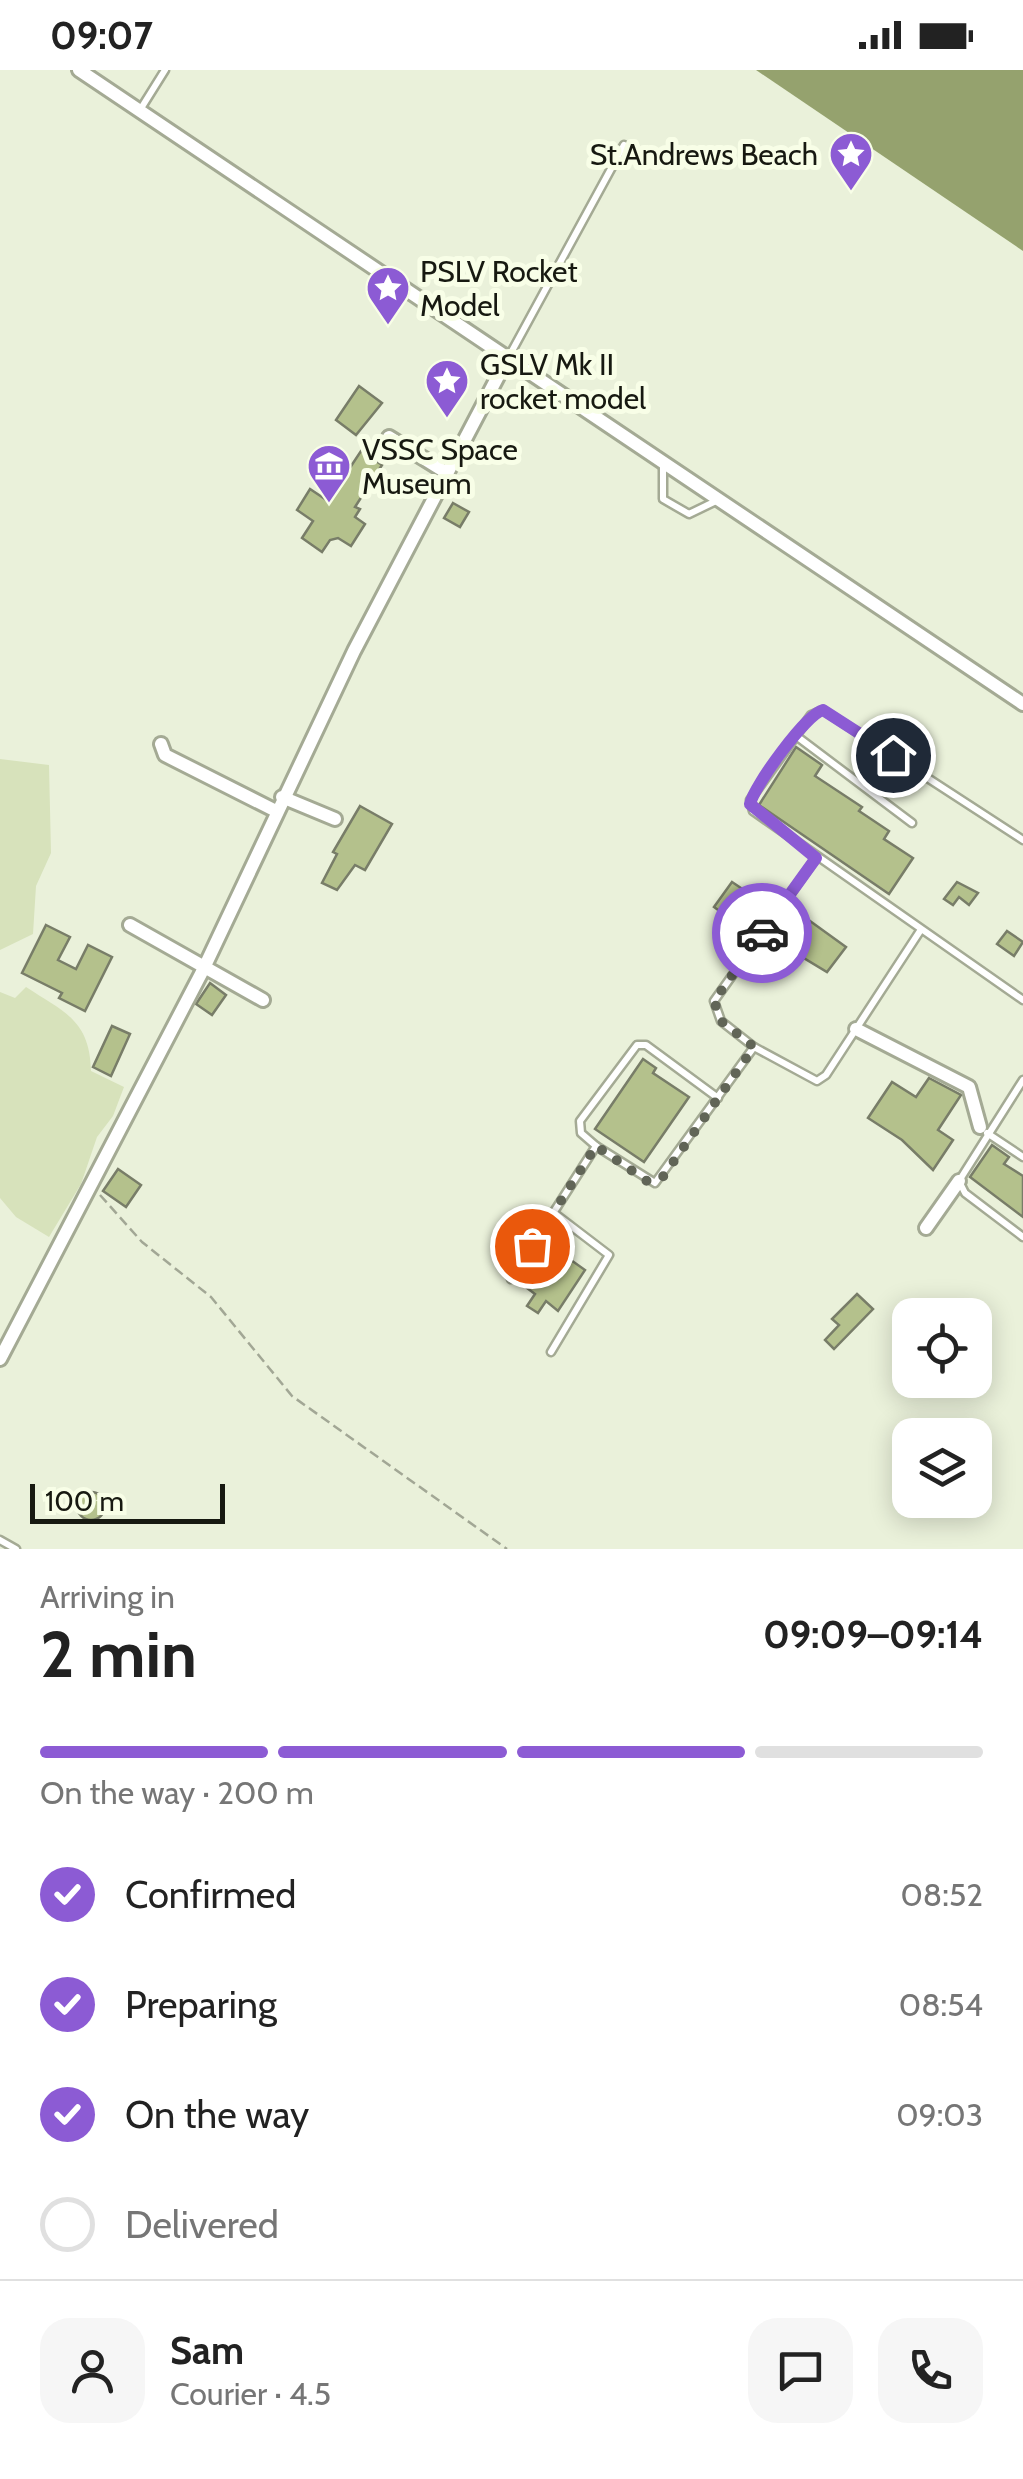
<!DOCTYPE html>
<meta charset="utf-8">
<style>
:root{--surface:#fff;--page:#f6f6f6;--text:#222;--muted:#767676;--line:#e0e0e0;--accent:#8c5bd4}
body{margin:0;font-family:Cabin,sans-serif;background:var(--page);color:var(--text);height:100vh;display:flex;flex-direction:column;font-size:38px;white-space:nowrap}
*{box-sizing:border-box;margin:0}
p{font-size:32px;color:var(--muted)}
.icon{flex:none;width:55px;height:55px;fill:none;stroke:currentColor;stroke-width:2;stroke-linecap:round;stroke-linejoin:round}
.map{position:relative;height:1479px;overflow:hidden}
.side{display:flex;flex-direction:column;background:var(--surface);flex:1}
.side>*{flex:none}
.tools{position:absolute;left:892px;top:1228px;display:grid;gap:20px}
.tools a{display:grid;place-items:center;width:100px;height:100px;border-radius:20px;background:var(--surface);box-shadow:0 5px 25px #0003;font-size:50px}
.scale{position:absolute;left:30px;bottom:25px;width:195px;box-sizing:border-box;padding-left:10px;border:5px solid #171911;border-top:0;font-size:28px;line-height:35px;white-space:nowrap;color:#171911;-webkit-text-stroke:8px #f8fee7;paint-order:stroke}
.pin{position:absolute;display:grid;place-items:center;width:85px;height:85px;color:#fff;margin:-42px;border:5px solid #fff;border-radius:50%;box-shadow:0 2px 10px #0007}
.courier{position:absolute;display:grid;place-items:center;width:100px;height:100px;margin:-50px;border:8px solid #8c5bd4;border-radius:50%;background:#fff;color:#222;box-shadow:0 2px 12px #0007}
.headline em{font-style:normal;font-weight:700}
.headline div{display:flex;flex-direction:column-reverse}
.headline{display:flex;align-items:center;justify-content:space-between;height:170px;padding:0 40px}
h1{font-size:65px;font-weight:700;line-height:75px}
.bar{display:grid;grid-template-columns:repeat(4,1fr);gap:15px 10px;align-content:center;height:120px;padding:0 40px}
.bar i{height:12px;border-radius:8px;background:var(--line)}
.bar .on{background:var(--accent)}
.bar p{grid-column:span 4}
.line{display:flex;align-items:center;gap:25px;padding:0 40px;border-top:2px solid var(--line)}
.line div{flex:1}
.round{display:grid;place-items:center;flex:none;width:105px;height:105px;border-radius:30px;background:var(--page)}
ol{padding:0 40px;list-style:none}
li{display:flex;align-items:center;gap:30px;height:110px}
li p{margin-inline-start:auto}
li .icon{padding:10px;border-radius:50%;background:var(--accent);color:#fff;stroke-width:4}
li:last-child{color:var(--muted)}
li i{width:55px;height:55px;border:5px solid var(--line);border-radius:50%}
.status{display:flex;justify-content:space-between;align-items:center;height:70px;padding:0 50px;background:var(--surface);direction:ltr}
.status svg{height:28px;fill:currentColor}
.map>svg:first-child{display:block}
</style>
<div class="status"><b>09:07</b><svg viewBox="0 0 49 12"><path d="M0 12V9h3v3zM5 12V6h3v6zM10 12V3h3v9zM15 12V0h3v12zM26 1h20v11H26zM47 4h2v5h-2z"/></svg></div>
<div class="map">
<svg width="1023" height="1479" viewBox="0 0 1023 1479">
<rect width="100%" height="100%" fill="#eaf1da"/>
<g fill="#d7e2bb">
<polygon points="0,689 49,695 51,783 36,816 33,864 0,880"/>
<path d="M 26,917 C 64,942 90,950 91,1001 L 124,1017 L 113,1046 L 97,1067 L 81,1114 L 49,1167 L 16,1147 L 0,1128 L 0,922 L 15,928 Z"/>
</g>
<polygon fill="#95a26e" points="756,0 1023,0 1023,181"/>
<g fill="#b4c18c" stroke="#787d68" stroke-width="2.5">
<polygon points="359,316 382,333 356,365 336,350"/>
<polygon points="361,381 382,395 355,437 360,439 355,447 365,454 351,476 338,468 330,470 322,482 302,468 313,451 297,440 310,419 328,431"/>
<polygon points="453,433 469,442 460,457 444,448"/>
<polygon points="796,677 822,695 815,706 862,737 859,741 889,761 884,769 913,788 889,824 759,735"/>
<polygon points="360,736 392,754 365,800 355,795 337,820 322,813 337,784 333,782"/>
<polygon points="732,812 747,822 729,848 714,837"/>
<polygon points="957,812 978,823 969,835 959,827 953,835 944,829"/>
<polygon points="792,838 846,877 827,902 784,876 796,859 784,851"/>
<polygon points="46,855 70,867 58,890 76,899 88,875 112,887 85,941 59,928 62,923 22,903"/>
<polygon points="1007,861 1023,872 1014,886 997,874"/>
<polygon points="210,913 226,925 212,945 196,934"/>
<polygon points="112,956 130,964 111,1006 93,997"/>
<polygon points="643,989 656,998 653,1003 689,1027 644,1092 595,1059"/>
<polygon points="929,1008 961,1025 938,1060 953,1070 933,1100 902,1070 868,1048 892,1012 916,1027"/>
<polygon points="992,1075 1009,1087 1004,1094 1023,1106 1023,1147 970,1107"/>
<polygon points="118,1099 141,1115 126,1137 103,1121"/>
<polygon points="554,1178 585,1200 558,1241 546,1231 538,1243 527,1236 535,1224 527,1218 532,1212 522,1205 531,1191 539,1197"/>
<polygon points="857,1224 873,1239 834,1279 825,1270 839,1255 832,1249"/>
<circle cx="91" cy="1436" r="14"/>
</g>
<g fill="none" stroke-linecap="round" stroke-linejoin="round">
<defs>
<g id="service">
<polyline points="140,40 165,0"/>
<polyline points="507,290 624,75"/>
<polyline points="663,395 663,429 689,444 716,431"/>
<polyline points="795,665 912,753"/>
<polyline points="1023,770 823,640 811,645 750,730 753,741 1023,930"/>
<polyline points="754,977 721,951 714,931 816,788"/>
<polyline points="1023,1010 959,1111 965,1123 1023,1167"/>
<polyline points="987,1063 1023,1087"/>
<polyline points="596,1076 581,1063 580,1051 637,975 646,975 718,1028"/>
<polyline points="511,1209 596,1076 655,1113 754,977 817,1011 826,1005 920,861"/>
<polyline points="551,1282 609,1185 554,1143"/>
<polyline points="0,1470 16,1479"/>
</g>
<g id="minor">
<polyline points="79,0 1023,634"/>
<polyline points="389,367 447,403"/>
<polyline points="161,674 165,685 276,741"/>
<polyline points="282,727 335,749"/>
<polyline points="130,855 263,930"/>
<polyline points="856,959 969,1017 980,1057"/>
<polyline points="926,1158 959,1111"/>
<polyline points="0,1289 204,898 354,581 506,291"/>
</g>
</defs>
<use href="#service" stroke="#a4aa94" stroke-width="11"/>
<use href="#minor" stroke="#a4aa94" stroke-width="18"/>
<polyline stroke="#a2a795" stroke-width="2.5" stroke-dasharray="10 5" stroke-linecap="butt" points="100,1125 142,1172 211,1227 292,1326 507,1479"/>
<use href="#service" stroke="#fff" stroke-width="6"/>
<use href="#minor" stroke="#fff" stroke-width="12"/>
</g>
<g fill="none" stroke-linecap="round" stroke-linejoin="round">
<polyline stroke="#616557" stroke-width="10" stroke-dasharray="0 18" points="532,1176 596,1076 647,1111 662,1108 754,977 721,951 714,931 762,863"/>
<path stroke="#8c5bd4" stroke-width="12" d="M 762,863 L 816,788 L 750,734 C 754,716 806,644 823,640 L 893,685"/>
</g>
<defs>
<symbol id="sight-pin" viewBox="-11 -11 22 30"><path d="M0 17L-7.5 6A9.5 9.5 0 1 1 7.5 6Z" fill="#8c5bd4" stroke="#f8fee7"/><path d="M0-6L1.8-2.2L6-1.7L2.9 1.2L3.7 5.4L0 3.3L-3.7 5.4L-2.9 1.2L-6-1.7L-1.8-2.2Z" fill="#fff"/></symbol>
<symbol id="museum-pin" viewBox="-11 -11 22 30"><path d="M0 17L-7.5 6A9.5 9.5 0 1 1 7.5 6Z" fill="#8c5bd4" stroke="#f8fee7"/><path d="M0-6L6-3V-2H-6V-3ZM-5-1h2V3h-2ZM-1-1h2V3h-2ZM3-1h2V3H3ZM-6 4H6V6H-6Z" fill="#fff"/></symbol>
</defs>
<g fill-rule="evenodd">
<use href="#sight-pin" x="826" y="59" width="50" height="68"/>
<use href="#sight-pin" x="363" y="193" width="50" height="68"/>
<use href="#sight-pin" x="422" y="286" width="50" height="68"/>
<use href="#museum-pin" x="304" y="371" width="50" height="68"/>
</g>
<g text-anchor="middle" dominant-baseline="central" stroke-width="10" stroke-linejoin="round" paint-order="stroke">
<g font-size="30" fill="#171911" stroke="#f8fee7" text-anchor="start">
<text x="818" y="84" text-anchor="end">St.Andrews Beach</text>
<text x="420" y="201">PSLV Rocket<tspan x="420" dy="34">Model</tspan></text>
<text x="480" y="294">GSLV Mk II<tspan x="480" dy="34">rocket model</tspan></text>
<text x="362" y="379">VSSC Space<tspan x="362" dy="34">Museum</tspan></text>
</g>
</g>
</svg>
<div class="tools">
<a><svg class="icon" aria-label="locate" viewBox="0 0 24 24"><circle cx="12" cy="12" r="6"/><path d="M12 2v4M12 18v4M2 12h4M18 12h4"/></svg></a>
<a><svg class="icon" aria-label="layers" viewBox="0 0 24 24"><path d="M12 4l9 5-9 5-9-5zM3 14l9 5 9-5"/></svg></a>
</div>
<div class="scale">100 m</div>
<div class="pin" style="left:532px;top:1176px;background:#ea580c"><svg class="icon" aria-label="bag" viewBox="0 0 24 24"><path d="M5 8h14l-1 12H6zM9 8a3 3 0 0 1 6 0"/></svg></div>
<div class="pin" style="left:893px;top:685px;background:#1f2937"><svg class="icon" aria-label="home" viewBox="0 0 24 24"><path d="M3 11l9-7 9 7M6 9v11h12V9"/></svg></div>
<div class="courier" style="left:762px;top:863px"><svg class="icon" aria-label="car" viewBox="0 0 24 24"><path d="M5 17H2v-5l4-1 3-4h7l3 4 3 1v5h-3M9 17h6M6 11h13"/><circle cx="7" cy="17" r="2"/><circle cx="17" cy="17" r="2"/></svg></div>
</div>
<section class="side">
<div class="headline"><div><h1>2 min</h1><p>Arriving in</p></div><em>09:09–09:14</em></div>
<div class="bar"><i class="on"></i><i class="on"></i><i class="on"></i><i></i><p>On the way · 200 m</p></div>
<ol>
<li><svg class="icon" aria-label="check" viewBox="0 0 24 24"><path d="M5 12l5 5 9-10"/></svg>Confirmed<p>08:52</p></li>
<li><svg class="icon" aria-label="check" viewBox="0 0 24 24"><path d="M5 12l5 5 9-10"/></svg>Preparing<p>08:54</p></li>
<li><svg class="icon" aria-label="check" viewBox="0 0 24 24"><path d="M5 12l5 5 9-10"/></svg>On the way<p>09:03</p></li>
<li><i></i>Delivered</li>
</ol>
<div class="line" style="height:180px"><a class="round"><svg class="icon" aria-label="person" viewBox="0 0 24 24"><circle cx="12" cy="8" r="4"/><path d="M4 21q1-7 8-7t8 7"/></svg></a><div><b>Sam</b><p>Courier · 4.5</p></div><a class="round"><svg class="icon" aria-label="chat" viewBox="0 0 24 24"><path d="M4 5h16v11H9l-5 4z"/></svg></a><a class="round"><svg class="icon" aria-label="phone" viewBox="0 0 24 24"><path d="M5 4h4l2 5-3 2q2 4 5 5l2-3 5 2v4C11 20 4 13 5 4z"/></svg></a></div>
</section>
